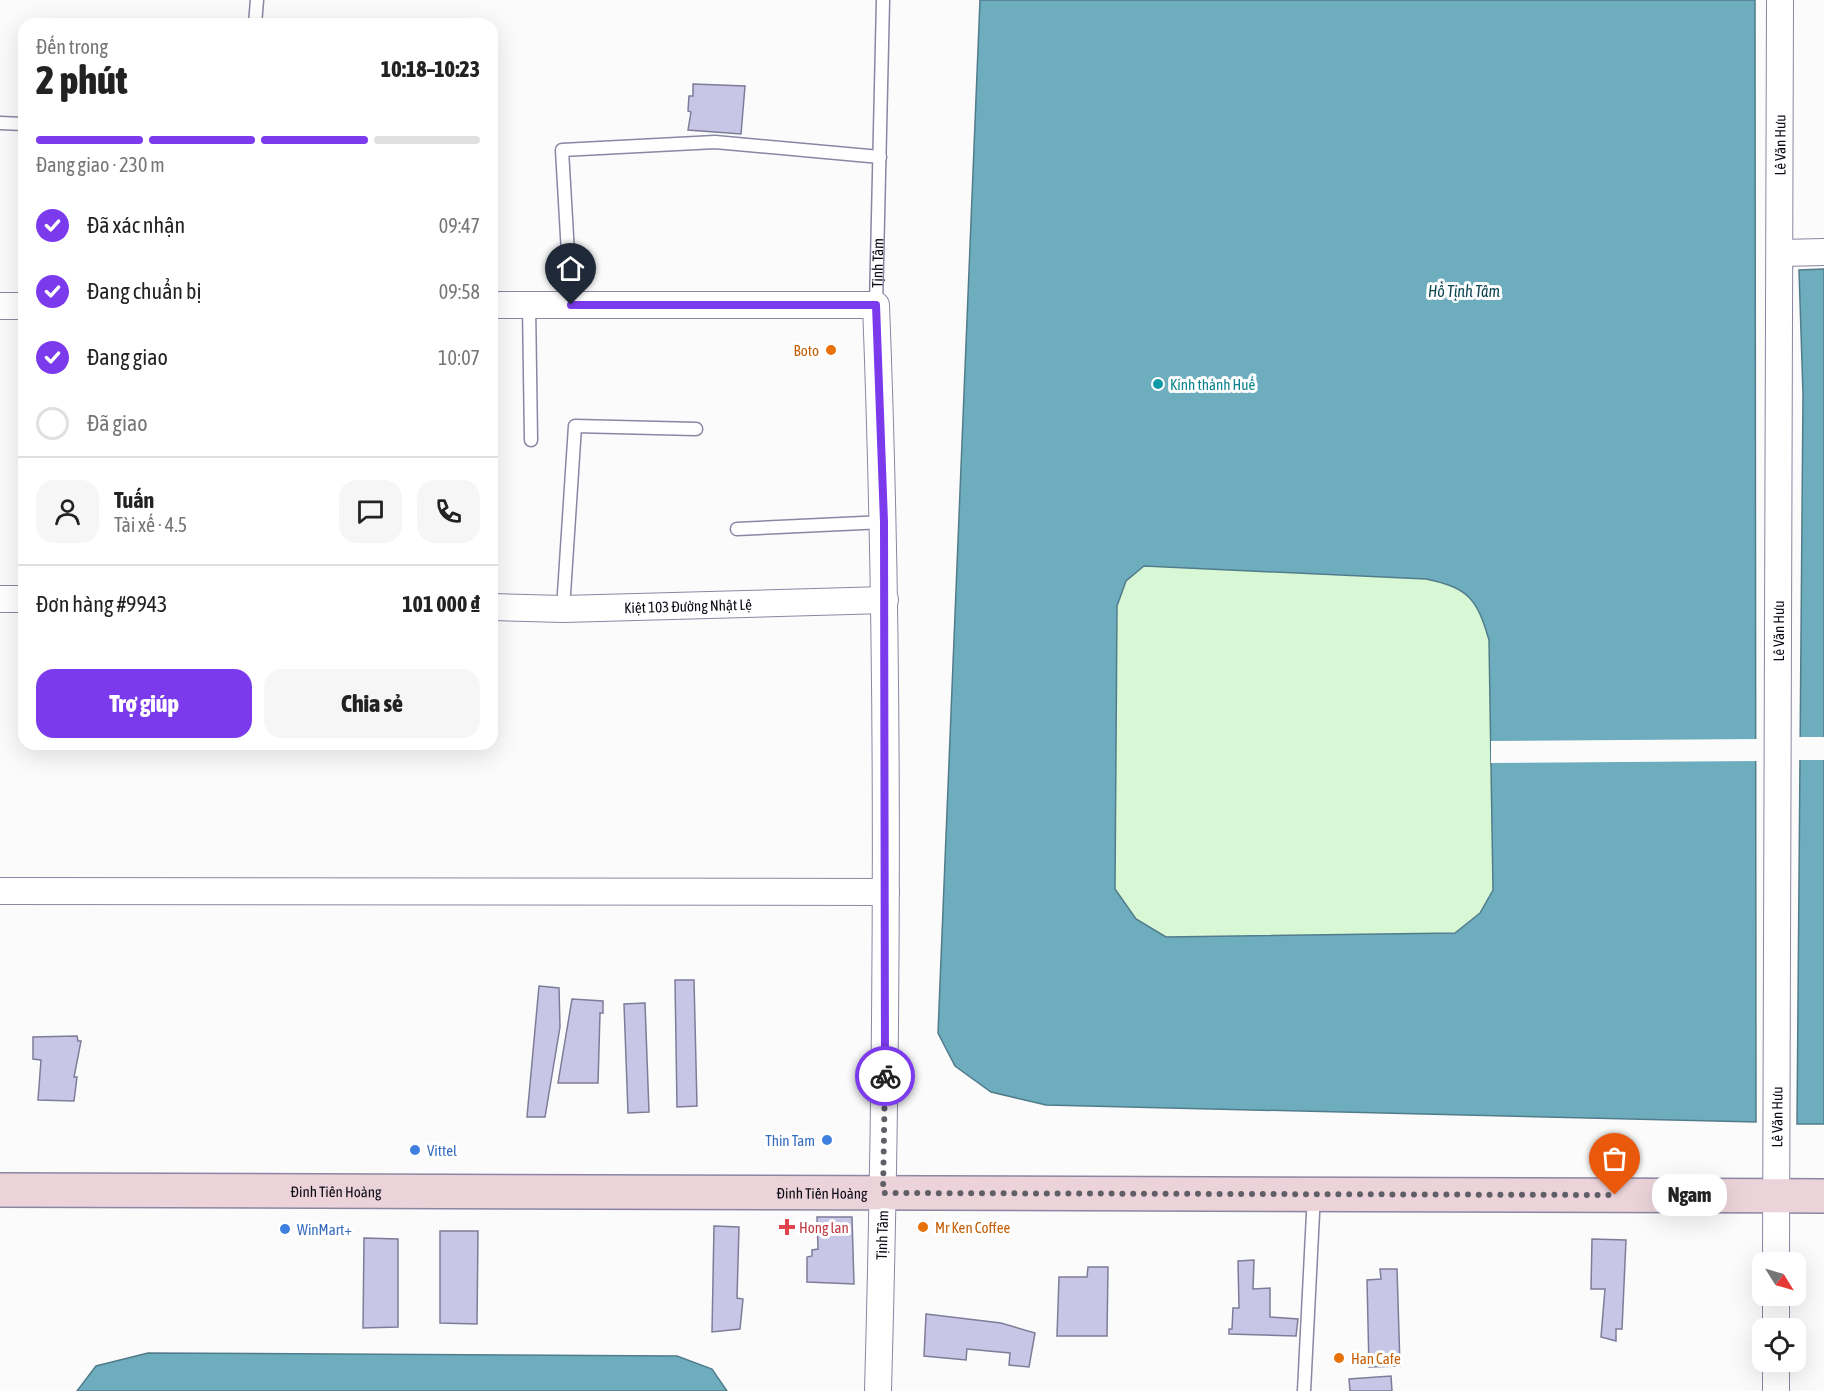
<!DOCTYPE html>
<html lang="vi">
<meta charset="utf-8">
<style>
:root{--surface:#fff;--page:#f6f6f6;--text:#222;--muted:#767676;--line:#e0e0e0;--accent:#7c3aed}
body{margin:0;font-family:"Asap Condensed",sans-serif;background:var(--page);color:var(--text);height:100vh;display:flex;flex-direction:column;font-size:22px;white-space:nowrap}
*{box-sizing:border-box;margin:0}
p{font-size:20px;color:var(--muted)}
.icon{flex:none;width:33px;height:33px;fill:none;stroke:currentColor;stroke-width:2;stroke-linecap:round;stroke-linejoin:round}
.map{position:relative;flex:1;overflow:hidden}
.panel{position:absolute;left:18px;top:18px;width:480px;height:732px;display:flex;flex-direction:column;background:var(--surface);border-radius:18px;box-shadow:0 6px 24px #0002}
.panel>*{flex:none}
.needle{width:39px;rotate:127deg}
.controls{position:absolute;left:1752px;top:1252px;display:grid;gap:12px}
.controls a{display:grid;place-items:center;width:54px;height:54px;border-radius:12px;background:var(--surface);box-shadow:0 6px 24px #0002;font-size:30px}
.pin{position:absolute;display:grid;place-items:center;width:51px;height:51px;color:#fff;margin:-62px -26px;border-radius:50% 50% 50% 0;rotate:-45deg;box-shadow:0 0 6px #0007}
.pin .icon{rotate:45deg}
.courier{position:absolute;display:grid;place-items:center;width:60px;height:60px;margin:-30px;border:4px solid #7c3aed;border-radius:50%;background:#fff;color:#222;box-shadow:0 2px 8px #0007}
.bubble{position:absolute;height:42px;border-radius:18px;background:var(--surface);box-shadow:0 6px 24px #0002;font-size:20px;font-weight:800;line-height:42px;text-align:center}
.overview em{font-style:normal;font-weight:800}
.overview div{display:flex;flex-direction:column-reverse}
.overview{display:flex;align-items:center;justify-content:space-between;height:102px;padding:0 18px}
h1{font-size:39px;font-weight:800;line-height:45px}
.bar{display:grid;grid-template-columns:repeat(4,1fr);gap:9px 6px;align-content:center;height:72px;padding:0 18px}
.bar i{height:8px;border-radius:4px;background:var(--line)}
.bar .current{background:var(--accent)}
.bar p{grid-column:span 4}
.line{display:flex;align-items:center;gap:15px;padding:0 18px;border-top:2px solid var(--line)}
.line div{flex:1}
.round{display:grid;place-items:center;flex:none;width:63px;height:63px;border-radius:18px;background:var(--page)}
ol{padding:0 18px;list-style:none}
li{display:flex;align-items:center;gap:18px;height:66px}
li p{margin-inline-start:auto}
li .icon{padding:6px;border-radius:50%;background:var(--accent);color:#fff;stroke-width:4}
li:last-child{color:var(--muted)}
li i{width:33px;height:33px;border:3px solid var(--line);border-radius:50%}
.action{display:flex;gap:12px;margin-top:auto;padding:12px 18px}
.action a{flex:1;height:69px;border-radius:18px;background:var(--accent);color:#fff;font-size:24px;font-weight:800;line-height:69px;text-align:center}
.action a+a{background:var(--page);color:var(--text)}
.map>svg:first-child{display:block}
</style>
<div class="map">
<svg width="1824" height="1391" viewBox="0 0 1824 1391">
<rect width="100%" height="100%" fill="#fbfbfb"/>
<path fill="#d8f7d5" d="M 1144,566 L 1426,579 C 1469,588 1477,599 1489,640 L 1493,890 L 1480,913 L 1455,933 L 1165,937 L 1136,919 L 1115,889 L 1117,606 L 1125,581 Z"/>
<g fill="#6eadbe" stroke="#517c8b" stroke-width="1.5" fill-rule="evenodd">
<path d="M 980,0 L 1755,0 L 1756,1122 L 1046,1105 L 991,1092 L 955,1066 L 938,1033 ZM 1144,566 L 1426,579 C 1469,588 1477,599 1489,640 L 1493,890 L 1480,913 L 1455,933 L 1166,937 L 1136,919 L 1115,889 L 1117,606 L 1126,581 Z"/>
<polygon points="1824,269 1824,1124 1797,1124 1803,394 1799,270"/>
<polygon points="148,1353 677,1356 712,1369 727,1391 77,1391 96,1366"/>
</g>
<g fill="#fbfbfb">
<rect x="1797" y="737" width="27" height="23"/>
<polygon points="1758,739 1758,761 1491,763 1491,741"/>
</g>
<g fill="#c8c6e6" stroke="#7e7c99" stroke-width="1.5">
<polygon points="693,84 745,86 741,134 688,130 691,112 688,111 689,96 693,96"/>
<polygon points="675,980 694,980 697,1106 677,1107"/>
<polygon points="539,986 559,988 560,1027 545,1117 527,1117"/>
<polygon points="572,999 603,1001 603,1013 600,1013 598,1083 558,1083"/>
<polygon points="645,1003 649,1112 628,1113 624,1004"/>
<polygon points="77,1036 78,1041 81,1041 74,1077 77,1077 74,1101 38,1100 41,1060 33,1059 33,1037"/>
<polygon points="817,1217 852,1217 854,1284 807,1282 807,1257 812,1256 812,1250 818,1249"/>
<polygon points="714,1226 739,1227 737,1298 743,1299 740,1329 712,1332"/>
<polygon points="440,1231 478,1231 477,1324 440,1323"/>
<polygon points="364,1238 398,1239 398,1327 363,1328"/>
<polygon points="1592,1239 1626,1240 1622,1329 1616,1329 1616,1341 1601,1337 1605,1289 1591,1289"/>
<polygon points="1254,1260 1253,1289 1270,1288 1270,1317 1298,1319 1296,1336 1229,1334 1229,1329 1232,1329 1233,1308 1239,1308 1238,1261"/>
<polygon points="1088,1267 1108,1267 1107,1336 1057,1336 1059,1277 1087,1277"/>
<polygon points="1380,1269 1397,1269 1400,1366 1369,1367 1367,1280 1381,1279"/>
<polygon points="926,1314 1001,1323 1035,1333 1029,1367 1009,1365 1010,1353 967,1349 966,1360 924,1356"/>
<polygon points="1391,1376 1392,1391 1350,1391 1349,1379"/>
</g>
<g fill="none" stroke-linecap="round" stroke-linejoin="round">
<defs>
<g id="lane">
<polyline points="255,24 257,0"/>
<polyline points="0,123 24,124"/>
<polyline points="529,305 531,440"/>
<polyline points="571,305 562,150 715,142 880,157"/>
<path id="s1" d="M 876,305 L 883,0"/>
<polyline points="737,529 884,522"/>
<polyline points="563,609 575,426 696,429"/>
<polyline points="1304,1391 1314,1194"/>
</g>
<g id="street">
<polyline points="1781,253 1824,252"/>
<path d="M 492,305 L 876,305 C 890,667 888,1029 878,1391"/>
<polyline points="0,306 24,306"/>
<polyline points="0,599 24,599"/>
<path id="s2" d="M 492,607 L 563,609 L 885,600"/>
<polyline points="0,891 886,892"/>
<path id="s3" d="M 1776,1263 L 1780,0"/>
<polyline points="1776,1329 1776,1296"/>
<polyline points="1776,1391 1776,1362"/>
</g>
<g id="secondary">
<path id="s4" d="M 0,1190 L 1824,1196"/>
</g>
</defs>
<use href="#lane" stroke="#8a86a3" stroke-width="15"/>
<use href="#street" stroke="#8a86a3" stroke-width="28"/>
<use href="#secondary" stroke="#8a86a3" stroke-width="36"/>
<use href="#lane" stroke="#fff" stroke-width="12"/>
<use href="#street" stroke="#fff" stroke-width="26"/>
<use href="#secondary" stroke="#ecd3da" stroke-width="33"/>
</g>
<g fill="none" stroke-linecap="round" stroke-linejoin="round">
<polyline stroke="#605e66" stroke-width="6" stroke-dasharray="0 10.8" points="885,1076 883,1193 1615,1195"/>
<polyline stroke="#7c3aed" stroke-width="8" points="571,305 876,305 884,522 885,1076"/>
</g>
<g fill="#e8710a" stroke="#fff" stroke-width="2">
<circle cx="831" cy="350" r="6"/>
<circle cx="923" cy="1227" r="6"/>
<circle cx="1339" cy="1358" r="6"/>
</g>
<circle fill="#0f9aa8" stroke="#fff" stroke-width="2" cx="1158" cy="384" r="6"/>
<g fill="#3f7fe0" stroke="#fff" stroke-width="2">
<circle cx="827" cy="1140" r="6"/>
<circle cx="415" cy="1150" r="6"/>
<circle cx="285" cy="1229" r="6"/>
</g>
<path fill="#e0444e" stroke="#fff" stroke-width="2" d="M784 1218h6v6h6v6h-6v6h-6v-6h-6v-6h6z"/>
<g text-anchor="middle" dominant-baseline="central" stroke-width="6" stroke-linejoin="round" paint-order="stroke">
<g font-size="15" fill="#0c0a15" stroke="#fff">
<text stroke="none"><textPath href="#s3" startOffset="1118">Lê Văn Hưu</textPath></text>
<text stroke="none"><textPath href="#s1" startOffset="42">Tịnh Tâm</textPath></text>
<text stroke="none"><textPath href="#s2" startOffset="196">Kiệt 103 Đường Nhật Lệ</textPath></text>
<text stroke="none"><textPath href="#s3" startOffset="632">Lê Văn Hưu</textPath></text>
<text stroke="none"><textPath href="#s3" startOffset="146">Lê Văn Hưu</textPath></text>
<text stroke="none"><textPath href="#s4" startOffset="336">Đinh Tiên Hoàng</textPath></text>
<text stroke="none"><textPath href="#s4" startOffset="822">Đinh Tiên Hoàng</textPath></text>
<text transform="translate(882 1235) rotate(-88)">Tịnh Tâm</text>
</g>
<g font-size="15" fill="#c56008" stroke="#fff" text-anchor="start">
<text x="819" y="350" text-anchor="end">Boto</text>
<text x="935" y="1227">Mr Ken Coffee</text>
<text x="1351" y="1358">Han Cafe</text>
</g>
<g font-size="15" fill="#0d838f" stroke="#fff" text-anchor="start">
<text x="1170" y="384">Kinh thành Huế</text>
</g>
<g font-size="15" fill="#366cbe" stroke="#fff" text-anchor="start">
<text x="815" y="1140" text-anchor="end">Thin Tam</text>
<text x="427" y="1150">Vittel</text>
<text x="297" y="1229">WinMart+</text>
</g>
<g font-size="15" fill="#be3a42" stroke="#fff" text-anchor="start">
<text x="799" y="1227">Hong lan</text>
</g>
<g font-size="16" font-style="italic" fill="#0b4552" stroke="#fff">
<text x="1464" y="291">Hồ Tịnh Tâm</text>
</g>
</g>
</svg>
<div class="controls">
<a><svg class="needle" viewBox="-14 -14 28 28"><path d="M0-13l5 13h-10z" fill="#e53935"/><path d="M0 13l5-13h-10z" fill="#767676"/></svg></a>
<a><svg class="icon" aria-label="locate" viewBox="0 0 24 24"><circle cx="12" cy="12" r="6"/><path d="M12 2v4M12 18v4M2 12h4M18 12h4"/></svg></a>
</div>
<div class="pin" style="left:1615px;top:1195px;background:#ea580c"><svg class="icon" aria-label="bag" viewBox="0 0 24 24"><path d="M5 8h14l-1 12H6zM9 8a3 3 0 0 1 6 0"/></svg></div>
<div class="pin" style="left:571px;top:305px;background:#1f2937"><svg class="icon" aria-label="home" viewBox="0 0 24 24"><path d="M3 11l9-7 9 7M6 9v11h12V9"/></svg></div>
<div class="courier" style="left:885px;top:1076px"><svg class="icon" aria-label="bike" viewBox="0 0 24 24"><circle cx="6" cy="16" r="4"/><circle cx="18" cy="16" r="4"/><path d="M6 16l4-8h5l3 8M10 8l3 8H6M13 5h3"/></svg></div>
<div class="bubble" style="left:1652px;top:1174px;width:75px">Ngam</div>
<section class="panel">
<div class="overview"><div><h1>2 phút</h1><p>Đến trong</p></div><em>10:18–10:23</em></div>
<div class="bar"><i class="current"></i><i class="current"></i><i class="current"></i><i></i><p>Đang giao · 230 m</p></div>
<ol>
<li><svg class="icon" aria-label="check" viewBox="0 0 24 24"><path d="M5 12l5 5 9-10"/></svg>Đã xác nhận<p>09:47</p></li>
<li><svg class="icon" aria-label="check" viewBox="0 0 24 24"><path d="M5 12l5 5 9-10"/></svg>Đang chuẩn bị<p>09:58</p></li>
<li><svg class="icon" aria-label="check" viewBox="0 0 24 24"><path d="M5 12l5 5 9-10"/></svg>Đang giao<p>10:07</p></li>
<li><i></i>Đã giao</li>
</ol>
<div class="line" style="height:108px"><a class="round"><svg class="icon" aria-label="person" viewBox="0 0 24 24"><circle cx="12" cy="8" r="4"/><path d="M4 21q1-7 8-7t8 7"/></svg></a><div><b>Tuấn</b><p>Tài xế · 4.5</p></div><a class="round"><svg class="icon" aria-label="chat" viewBox="0 0 24 24"><path d="M4 5h16v11H9l-5 4z"/></svg></a><a class="round"><svg class="icon" aria-label="phone" viewBox="0 0 24 24"><path d="M5 4h4l2 5-3 2q2 4 5 5l2-3 5 2v4C11 20 4 13 5 4z"/></svg></a></div>
<div class="line" style="height:78px"><div>Đơn hàng #9943</div><b>101 000 ₫</b></div>
<div class="action"><a>Trợ giúp</a><a>Chia sẻ</a></div>
</section>
</div>
